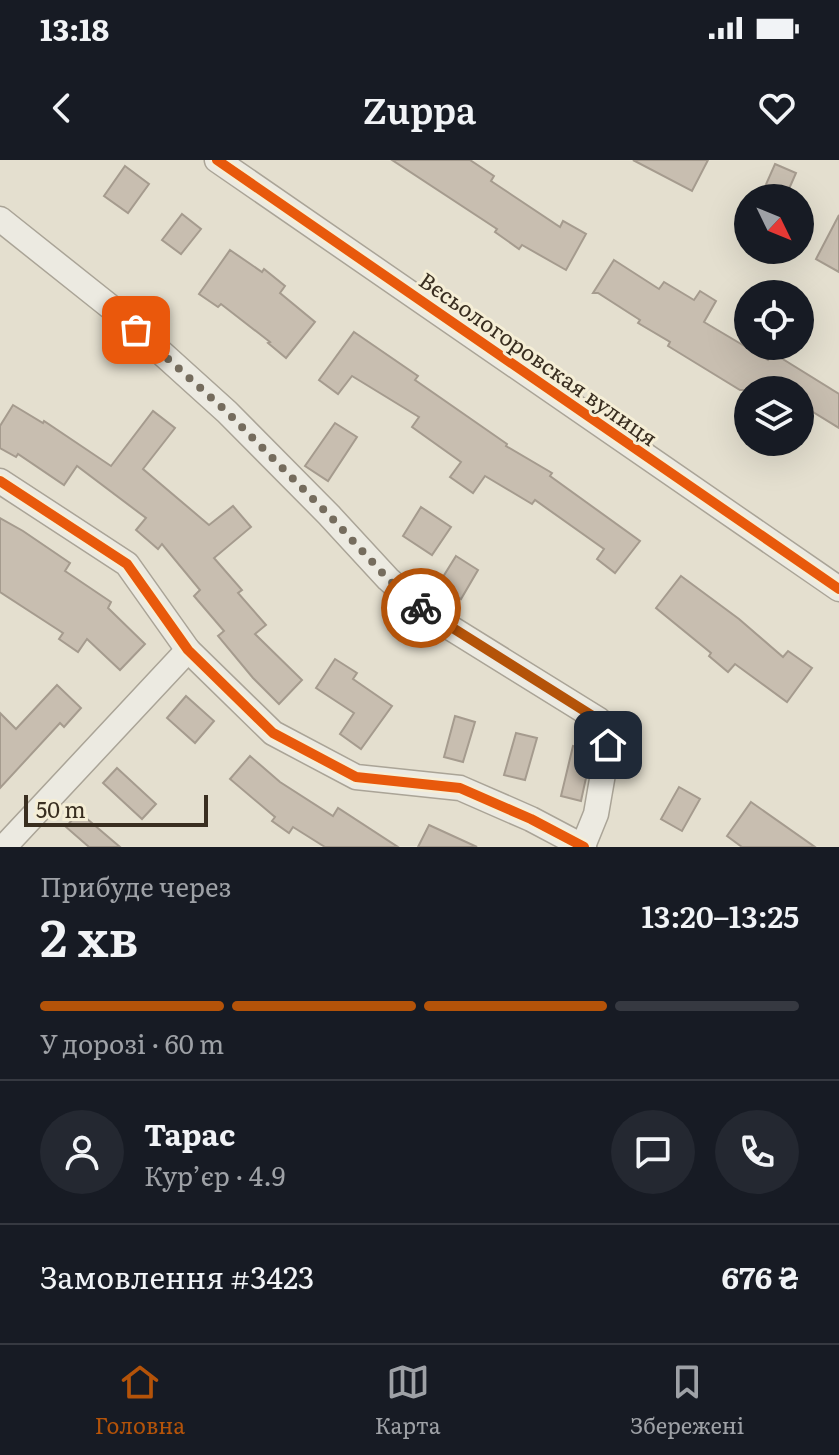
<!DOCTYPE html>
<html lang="uk">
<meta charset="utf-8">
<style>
:root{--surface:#171b24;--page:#242831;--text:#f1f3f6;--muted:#9ea1a6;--line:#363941;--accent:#b45309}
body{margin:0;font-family:Literata,serif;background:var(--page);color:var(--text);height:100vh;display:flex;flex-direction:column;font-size:30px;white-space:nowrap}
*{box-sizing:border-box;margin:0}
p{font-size:26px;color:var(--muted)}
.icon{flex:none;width:44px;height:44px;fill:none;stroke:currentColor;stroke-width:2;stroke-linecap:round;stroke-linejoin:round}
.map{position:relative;height:687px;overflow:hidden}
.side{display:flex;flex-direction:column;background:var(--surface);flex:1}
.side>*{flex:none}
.needle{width:52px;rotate:133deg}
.buttons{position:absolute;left:734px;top:24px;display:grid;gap:16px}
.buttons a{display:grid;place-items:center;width:80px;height:80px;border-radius:50%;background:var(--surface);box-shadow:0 8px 32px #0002;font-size:40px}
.scale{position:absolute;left:24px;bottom:20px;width:184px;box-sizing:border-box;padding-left:8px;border:4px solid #392e20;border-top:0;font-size:22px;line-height:28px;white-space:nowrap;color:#392e20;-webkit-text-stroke:6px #f5eed6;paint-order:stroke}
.pin{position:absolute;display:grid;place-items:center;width:68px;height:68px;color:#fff;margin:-34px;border-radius:16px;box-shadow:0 4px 12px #0006}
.courier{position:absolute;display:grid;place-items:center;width:80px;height:80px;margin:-40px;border:6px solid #b45309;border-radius:50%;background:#fff;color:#222;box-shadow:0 2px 10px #0007}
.headline em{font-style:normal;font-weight:600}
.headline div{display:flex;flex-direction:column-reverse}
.headline{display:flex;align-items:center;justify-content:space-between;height:136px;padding:0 40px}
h1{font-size:52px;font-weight:600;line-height:60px}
.bar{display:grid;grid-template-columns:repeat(4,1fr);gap:12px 8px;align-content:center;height:96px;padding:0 40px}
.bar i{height:10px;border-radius:6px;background:var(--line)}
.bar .on{background:var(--accent)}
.bar p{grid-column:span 4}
.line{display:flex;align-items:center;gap:20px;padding:0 40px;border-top:2px solid var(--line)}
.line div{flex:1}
.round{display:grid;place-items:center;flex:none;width:84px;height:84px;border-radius:42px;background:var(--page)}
.status{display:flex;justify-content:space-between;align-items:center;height:56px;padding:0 40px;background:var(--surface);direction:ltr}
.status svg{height:22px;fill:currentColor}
header{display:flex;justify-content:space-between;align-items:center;height:104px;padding:0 40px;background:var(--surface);font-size:36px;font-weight:600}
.menu{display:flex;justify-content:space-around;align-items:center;height:112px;border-top:2px solid var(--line);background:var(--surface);font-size:22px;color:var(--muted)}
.menu a{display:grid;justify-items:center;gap:4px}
.menu .on{color:var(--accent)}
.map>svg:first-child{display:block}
</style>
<div class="status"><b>13:18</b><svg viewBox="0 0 49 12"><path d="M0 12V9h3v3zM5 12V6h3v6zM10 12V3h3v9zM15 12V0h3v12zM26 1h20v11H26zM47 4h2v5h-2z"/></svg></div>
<header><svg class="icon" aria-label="back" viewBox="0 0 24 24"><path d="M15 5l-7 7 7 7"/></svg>Zuppa<svg class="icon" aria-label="heart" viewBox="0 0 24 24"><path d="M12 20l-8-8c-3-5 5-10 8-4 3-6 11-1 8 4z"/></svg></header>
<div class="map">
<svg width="839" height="687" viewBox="0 0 839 687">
<rect width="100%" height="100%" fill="#e4dfcf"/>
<g fill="#c8beb0" stroke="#a59b8e" stroke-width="2">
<polygon points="392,0 470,0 494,16 491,21 560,67 563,61 586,74 566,110 522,85 519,89 495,72 497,69"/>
<polygon points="633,0 708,0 692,31"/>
<polygon points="775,4 796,13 785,38 760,38"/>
<polygon points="125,6 149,24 128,53 104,36"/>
<polygon points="182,54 201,69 181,94 162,80"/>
<polygon points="839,55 839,112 816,99"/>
<polygon points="230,90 262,112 264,109 285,126 280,133 315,162 286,198 268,183 270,182 221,144 218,147 199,134"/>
<polygon points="614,100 659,129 664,122 694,140 700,131 716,141 704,162 768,200 773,193 839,234 839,268 800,244 800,230 740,230 668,186 670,182 638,163 640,160 598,133 593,133"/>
<polygon points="354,172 418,216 415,220 507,284 506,286 552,313 550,316 640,381 615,413 597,399 604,389 535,340 532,344 485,316 473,333 450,317 461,302 412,267 419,257 352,216 338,234 319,220"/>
<polygon points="13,245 43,263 44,261 111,306 153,251 175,268 143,309 209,365 233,346 251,367 214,398 242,430 238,433 266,465 255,474 302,520 279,544 253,518 218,476 224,471 194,436 200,430 162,384 158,389 136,370 146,358 77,306 64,325 18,294 16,297 0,288 0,266"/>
<polygon points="335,263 357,277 328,321 305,306"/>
<polygon points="421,347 451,367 432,395 403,376"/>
<polygon points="0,358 23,371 70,403 65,411 111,442 108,448 145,484 120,510 87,479 78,492 59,479 63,473 0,432"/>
<polygon points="456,396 478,410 461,439 438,425"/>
<polygon points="681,416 739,459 783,497 788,491 812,508 787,542 735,504 728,512 709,496 711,493 656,448"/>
<polygon points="335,499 357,513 353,519 392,546 361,589 340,574 354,553 316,528"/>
<polygon points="57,525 81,548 64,567 60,563 0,628 0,553 16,569"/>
<polygon points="186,536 214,561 195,583 167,558"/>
<polygon points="455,556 475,562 463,602 444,597"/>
<polygon points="516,573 537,578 525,620 504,615"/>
<polygon points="573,586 592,590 581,641 561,636"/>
<polygon points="250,596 280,622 333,656 338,648 398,687 325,687 293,667 289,673 272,661 275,657 230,619"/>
<polygon points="117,608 156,644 142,659 103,623"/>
<polygon points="679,627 700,639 682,671 661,659"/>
<polygon points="751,642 815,687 742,687 727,676"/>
<polygon points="79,652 120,687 89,687 66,667"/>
<polygon points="429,665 477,687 418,687"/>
</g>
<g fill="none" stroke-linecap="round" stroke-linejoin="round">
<defs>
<g id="minor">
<polyline points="217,0 839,429"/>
<polyline points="0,59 113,149 227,252 329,355 388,419 425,452 599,560 608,585 596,654 583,686"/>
<polyline points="0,321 127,404 188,490 273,573 356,617 460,628 531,659 584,687"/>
<polyline points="4,687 188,490"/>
</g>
</defs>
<use href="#minor" stroke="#aaa497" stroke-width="27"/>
<use href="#minor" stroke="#eceae1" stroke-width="24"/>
<defs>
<g id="cycleway">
<polyline points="217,0 839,429"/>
<polyline points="0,321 127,404 188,490 273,573 356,617 460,628 531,659 584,687"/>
</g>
</defs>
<use href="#cycleway" stroke="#f5eed6" stroke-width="15"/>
<use href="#cycleway" stroke="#e8590c" stroke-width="10"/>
</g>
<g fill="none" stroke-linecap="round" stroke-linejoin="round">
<polyline stroke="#756c5d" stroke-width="8" stroke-dasharray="0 14.4" points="136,170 227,252 329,355 388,419 421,448"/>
<polyline stroke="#b45309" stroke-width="10" points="421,448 599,560 608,585"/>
</g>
<g text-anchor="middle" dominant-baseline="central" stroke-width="6" stroke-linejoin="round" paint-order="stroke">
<g font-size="22" fill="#392e20" stroke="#f5eed6">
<text transform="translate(539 198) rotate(35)">Вєсьологоровская вулиця</text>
</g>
</g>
</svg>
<div class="buttons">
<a><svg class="needle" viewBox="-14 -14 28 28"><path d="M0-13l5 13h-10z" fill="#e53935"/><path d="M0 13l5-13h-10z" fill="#9ea1a6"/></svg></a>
<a><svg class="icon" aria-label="locate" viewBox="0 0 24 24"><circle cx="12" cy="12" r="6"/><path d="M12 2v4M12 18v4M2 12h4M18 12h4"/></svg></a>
<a><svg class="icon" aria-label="layers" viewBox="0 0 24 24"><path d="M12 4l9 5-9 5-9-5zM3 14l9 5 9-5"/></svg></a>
</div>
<div class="scale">50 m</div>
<div class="pin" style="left:136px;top:170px;background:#ea580c"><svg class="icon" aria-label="bag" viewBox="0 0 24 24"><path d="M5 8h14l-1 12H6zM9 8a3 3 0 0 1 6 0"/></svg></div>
<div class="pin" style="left:608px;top:585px;background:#1f2937"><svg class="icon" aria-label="home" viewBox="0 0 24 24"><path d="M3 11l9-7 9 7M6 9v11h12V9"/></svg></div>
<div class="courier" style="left:421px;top:448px"><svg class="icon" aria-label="bike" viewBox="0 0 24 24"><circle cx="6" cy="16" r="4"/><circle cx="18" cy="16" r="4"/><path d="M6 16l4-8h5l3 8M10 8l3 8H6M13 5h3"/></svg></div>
</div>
<section class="side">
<div class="headline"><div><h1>2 хв</h1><p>Прибуде через</p></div><em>13:20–13:25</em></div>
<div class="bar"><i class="on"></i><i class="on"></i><i class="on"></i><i></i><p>У дорозі · 60 m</p></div>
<div class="line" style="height:144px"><a class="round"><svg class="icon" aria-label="person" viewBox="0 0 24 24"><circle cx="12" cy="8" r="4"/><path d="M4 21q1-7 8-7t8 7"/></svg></a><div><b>Тарас</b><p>Кур’єр · 4.9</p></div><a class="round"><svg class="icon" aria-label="chat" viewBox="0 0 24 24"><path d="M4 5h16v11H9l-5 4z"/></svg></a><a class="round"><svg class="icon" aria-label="phone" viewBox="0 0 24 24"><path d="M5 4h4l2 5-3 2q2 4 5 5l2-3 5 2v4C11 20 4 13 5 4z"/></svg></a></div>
<div class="line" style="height:104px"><div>Замовлення #3423</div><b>676 ₴</b></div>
</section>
<nav class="menu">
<a class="on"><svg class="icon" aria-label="home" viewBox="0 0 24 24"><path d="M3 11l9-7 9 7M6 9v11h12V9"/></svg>Головна</a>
<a><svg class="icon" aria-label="map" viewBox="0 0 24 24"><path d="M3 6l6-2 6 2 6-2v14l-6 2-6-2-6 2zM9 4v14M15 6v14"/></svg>Карта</a>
<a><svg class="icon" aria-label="saved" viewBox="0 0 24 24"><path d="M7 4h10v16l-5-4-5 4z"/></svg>Збережені</a>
</nav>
